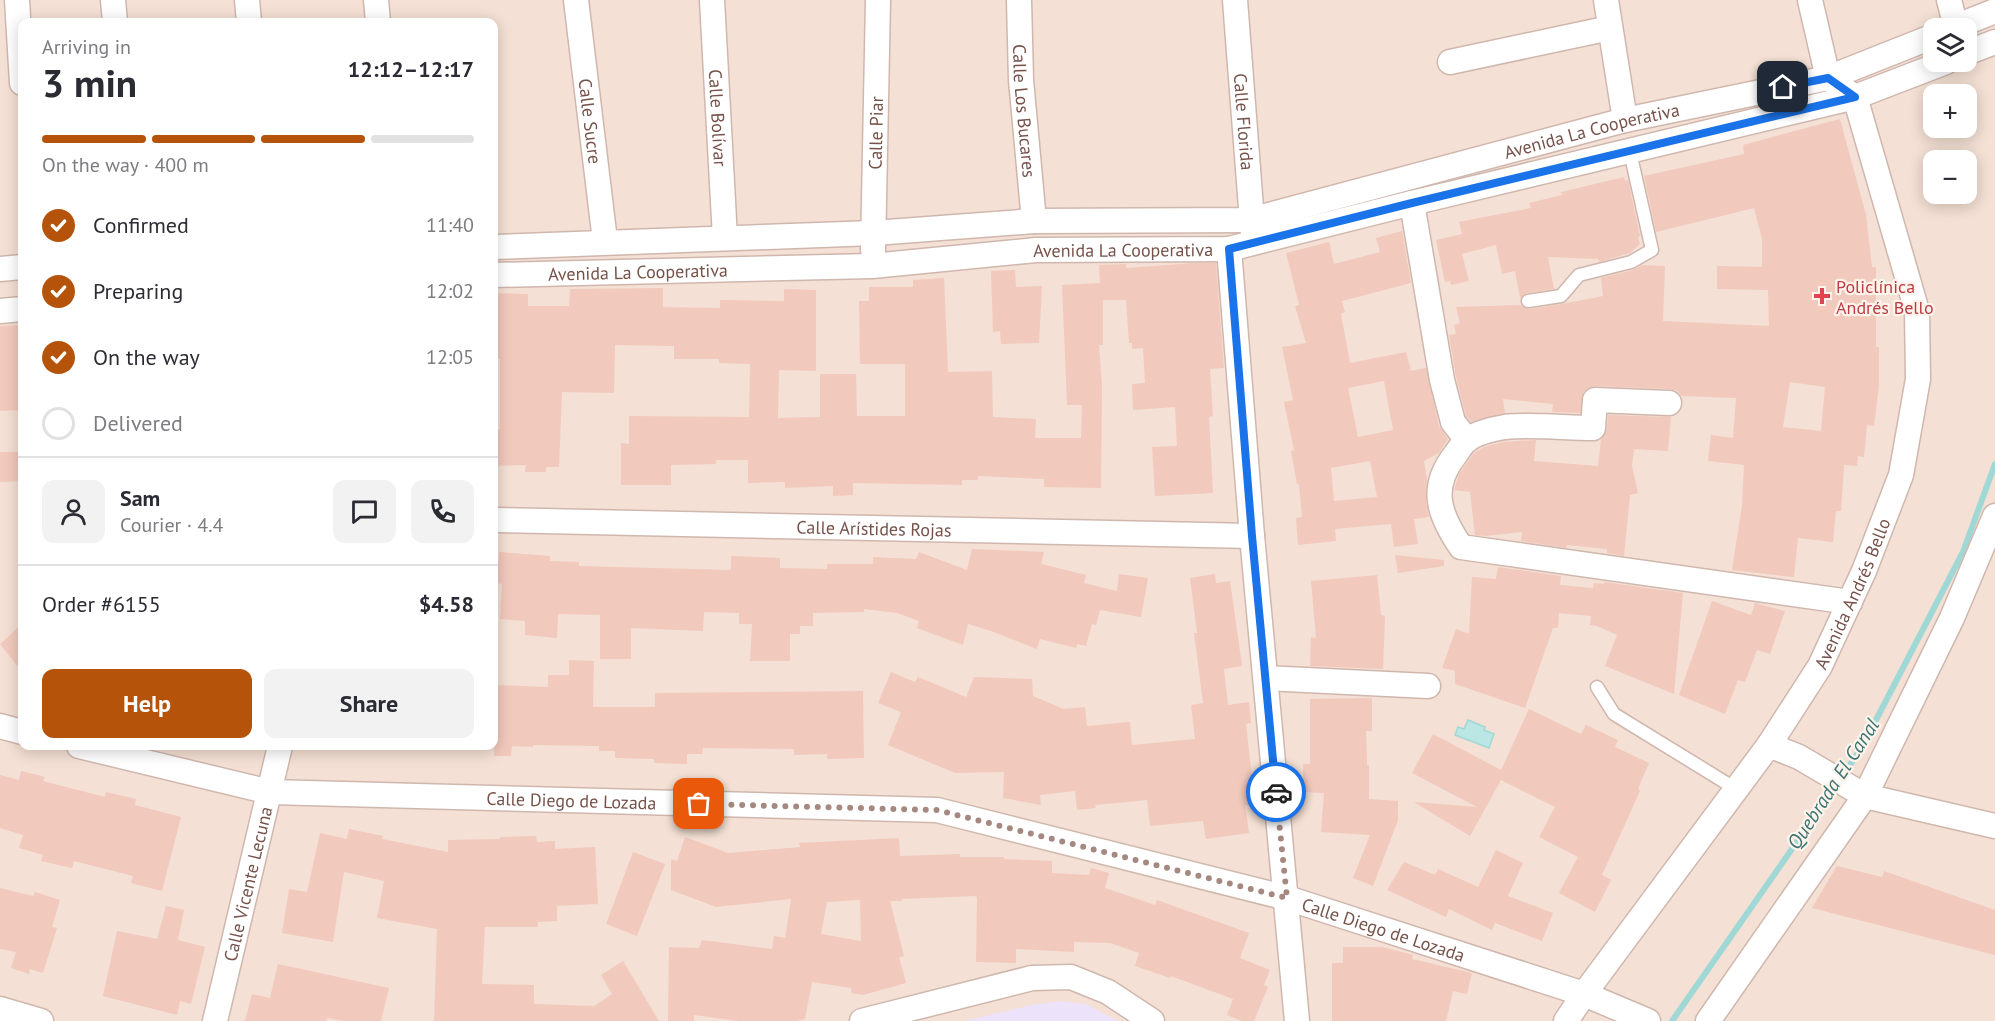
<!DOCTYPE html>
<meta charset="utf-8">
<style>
:root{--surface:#fff;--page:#f2f2f3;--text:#2b2b33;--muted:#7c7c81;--line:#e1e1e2;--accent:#b45309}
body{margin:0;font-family:"PT Sans",sans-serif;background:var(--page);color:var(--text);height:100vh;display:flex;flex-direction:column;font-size:22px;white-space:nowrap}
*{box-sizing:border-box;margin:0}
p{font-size:20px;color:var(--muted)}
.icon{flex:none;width:33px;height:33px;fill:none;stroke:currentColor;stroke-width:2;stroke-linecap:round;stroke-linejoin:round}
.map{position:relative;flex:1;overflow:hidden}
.side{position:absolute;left:18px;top:18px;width:480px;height:732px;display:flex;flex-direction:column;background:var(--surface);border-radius:12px;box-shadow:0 3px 15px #0003}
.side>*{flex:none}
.fabs{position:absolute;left:1923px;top:18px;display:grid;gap:12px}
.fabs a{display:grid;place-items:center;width:54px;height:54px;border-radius:12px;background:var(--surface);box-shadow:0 3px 15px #0003;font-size:30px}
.pin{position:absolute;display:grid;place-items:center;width:51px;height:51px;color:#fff;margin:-26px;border-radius:12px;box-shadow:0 3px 9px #0006}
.courier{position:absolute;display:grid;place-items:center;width:60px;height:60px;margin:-30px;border:4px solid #1a73e8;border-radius:50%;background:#fff;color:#222;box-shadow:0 2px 8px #0007}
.head em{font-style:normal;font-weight:800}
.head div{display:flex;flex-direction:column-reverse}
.head{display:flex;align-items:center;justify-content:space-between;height:102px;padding:0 24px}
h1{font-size:39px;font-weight:800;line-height:45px}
.bar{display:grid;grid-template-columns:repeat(4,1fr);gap:9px 6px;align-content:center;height:72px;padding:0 24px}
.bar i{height:8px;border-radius:4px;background:var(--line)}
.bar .current{background:var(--accent)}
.bar p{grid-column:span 4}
.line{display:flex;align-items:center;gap:15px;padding:0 24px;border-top:2px solid var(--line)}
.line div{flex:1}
.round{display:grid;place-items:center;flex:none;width:63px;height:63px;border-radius:12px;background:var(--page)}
ol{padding:0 24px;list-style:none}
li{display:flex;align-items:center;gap:18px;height:66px}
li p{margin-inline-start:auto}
li .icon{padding:6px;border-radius:50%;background:var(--accent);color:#fff;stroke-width:4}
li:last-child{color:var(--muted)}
li i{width:33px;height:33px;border:3px solid var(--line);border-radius:50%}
.button{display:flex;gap:12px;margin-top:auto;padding:12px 24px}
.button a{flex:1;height:69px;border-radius:12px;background:var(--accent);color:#fff;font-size:24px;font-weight:800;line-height:69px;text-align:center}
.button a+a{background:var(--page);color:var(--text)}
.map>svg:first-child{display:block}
</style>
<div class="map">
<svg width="1995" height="1021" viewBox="0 0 1995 1021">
<rect width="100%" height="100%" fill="#fcefe6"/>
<path fill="#f4e0d4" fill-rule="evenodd" d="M 0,0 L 1995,0 L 1995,1021 L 0,1021 ZM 22,22 L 494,22 L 494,746 L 22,746 ZM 1934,28 L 1966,28 L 1966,62 L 1934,62 ZM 1934,94 L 1966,94 L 1966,128 L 1934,128 ZM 1934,160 L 1966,160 L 1966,194 L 1934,194 Z"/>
<polygon fill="#ece2f9" points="1061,1001 1086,1004 1118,1021 965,1021 1031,1005"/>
<polygon fill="#bae6e4" stroke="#a0d8d6" stroke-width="1.5" points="1468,720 1485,727 1484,730 1494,734 1489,748 1455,735 1458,727 1464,729"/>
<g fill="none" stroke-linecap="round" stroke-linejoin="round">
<g stroke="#a0d8d6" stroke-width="6">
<polyline points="1842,777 1863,745 1963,552 1995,464"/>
<polyline points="1672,1021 1836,786"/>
</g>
</g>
<g fill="#f2c9bd" fill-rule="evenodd">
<path d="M 1840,119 L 1866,215 L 1872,267 L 1876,267 L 1876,347 L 1879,347 L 1879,385 L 1874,426 L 1867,425 L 1864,457 L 1858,456 L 1857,466 L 1844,465 L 1841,511 L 1836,511 L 1833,542 L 1798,538 L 1794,577 L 1732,570 L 1742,505 L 1744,465 L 1708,461 L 1711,435 L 1733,438 L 1736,398 L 1682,396 L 1677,391 L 1670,389 L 1596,386 L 1588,388 L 1583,393 L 1580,413 L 1552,412 L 1553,404 L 1503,399 L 1505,413 L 1471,422 L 1466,416 L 1456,377 L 1449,335 L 1456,334 L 1454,325 L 1460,323 L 1456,307 L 1521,305 L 1529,309 L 1562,304 L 1603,296 L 1601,278 L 1633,270 L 1642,265 L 1665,266 L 1663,321 L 1769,326 L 1768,290 L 1717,289 L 1717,266 L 1762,267 L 1762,239 L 1754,208 L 1656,232 L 1644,176 L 1744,154 L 1743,145 ZM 1790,382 L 1825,387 L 1821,431 L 1783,427 Z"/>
<polygon points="1624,177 1625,181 1628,180 1640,236 1638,237 1640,244 1630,253 1599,262 1598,259 1548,257 1554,289 1527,293 1520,298 1515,271 1502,274 1496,245 1462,254 1469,281 1451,285 1450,281 1445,282 1436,240 1462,234 1459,222 1531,208 1529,203 1562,195 1561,192"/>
<path d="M 1402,231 L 1411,283 L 1342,301 L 1345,312 L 1341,314 L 1350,363 L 1406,352 L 1411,371 L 1426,368 L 1439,426 L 1448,439 L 1439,453 L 1424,461 L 1427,479 L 1426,502 L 1429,517 L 1414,519 L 1418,544 L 1394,547 L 1391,524 L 1335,529 L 1336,541 L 1298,545 L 1296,518 L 1302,517 L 1299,484 L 1297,484 L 1291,451 L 1294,450 L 1284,402 L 1293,400 L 1282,347 L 1306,343 L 1295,306 L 1299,305 L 1286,253 L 1329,242 L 1334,264 L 1380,252 L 1376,238 ZM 1384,381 L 1393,430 L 1358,437 L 1348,388 ZM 1370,461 L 1377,497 L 1334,501 L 1331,468 Z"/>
<polygon points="1195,263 1216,263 1224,368 1210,369 1213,416 1209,417 1213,493 1155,496 1152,447 1177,446 1175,407 1133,410 1132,384 1145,383 1143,348 1132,349 1132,343 1129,343 1126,300 1103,300 1103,345 1099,345 1102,386 1101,488 1044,487 1044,479 978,476 978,480 962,480 962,485 853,483 853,495 833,496 833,486 785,488 785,482 748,483 748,460 716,460 716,464 671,465 671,485 621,485 621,443 629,444 629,416 749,417 750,364 719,363 719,359 674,359 674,346 615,345 614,393 562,392 559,467 546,467 546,472 525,472 526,465 494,466 494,429 500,429 500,359 494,359 494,293 528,294 528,306 569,306 570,289 663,288 663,307 720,308 720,300 784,301 784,289 816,290 816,371 779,370 778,418 820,417 820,374 856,374 857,416 905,416 905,364 860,364 859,301 869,301 869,287 913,287 913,280 944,278 948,372 992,371 993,417 1036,419 1035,438 1081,438 1082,405 1067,405 1062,285 1100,283 1099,265 1126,264 1126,268"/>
<polygon points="1015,270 1016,287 1042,286 1039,343 1001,344 1000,331 993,332 991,271"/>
<polygon points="22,325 22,410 0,411 0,326"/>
<polygon points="1608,415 1671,417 1668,451 1634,449 1632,466 1638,493 1630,495 1624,556 1607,553 1607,549 1567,545 1566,548 1521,541 1522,532 1486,536 1475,535 1470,492 1454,490 1459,474 1474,453 1484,447 1503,442 1536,440 1534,461 1598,466 1601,440 1607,430"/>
<polygon points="0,452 22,452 22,481 0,482"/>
<polygon points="972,549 1044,552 1041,564 1086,575 1084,583 1117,591 1119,574 1148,578 1141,617 1100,610 1096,625 1092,624 1086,646 1077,644 1076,648 1040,639 1037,649 991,631 968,624 963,645 917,628 919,621 897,613 864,609 864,612 813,613 813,626 800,626 800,634 790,634 790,661 750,661 752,624 739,624 739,613 704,612 703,631 631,628 631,659 600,659 600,615 558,614 557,638 525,635 525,621 500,619 502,584 497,583 499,552 550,556 550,561 579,562 579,566 731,570 731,556 780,558 780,568 827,569 827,564 873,564 873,557 916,559 919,552 967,570"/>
<polygon points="1395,555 1444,560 1444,566 1398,573"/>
<polygon points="1498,567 1561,576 1560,585 1593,588 1594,583 1604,584 1604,582 1683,593 1674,694 1605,666 1617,635 1597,626 1590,625 1591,616 1559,613 1558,628 1553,628 1525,708 1455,684 1455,671 1442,668 1456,629 1469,634 1472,577 1496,579"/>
<polygon points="1215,574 1216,583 1230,581 1242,666 1224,669 1228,705 1249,702 1251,723 1246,724 1255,804 1245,805 1249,833 1206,839 1203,821 1150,826 1147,800 1095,805 1096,808 1077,810 1075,791 1040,795 1041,805 1003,798 1004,772 955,773 888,745 901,712 878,703 891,672 915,682 918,677 966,697 974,677 1032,679 1033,696 1063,709 1085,707 1087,726 1130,722 1132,745 1195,739 1191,705 1203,703 1194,633 1197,633 1190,578"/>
<polygon points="1377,575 1381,615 1385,616 1383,669 1310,666 1311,637 1316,638 1311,581"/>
<polygon points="1712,601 1751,615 1755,603 1785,611 1770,654 1757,650 1745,682 1738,680 1725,714 1679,695"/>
<polygon points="22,624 22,672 0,644"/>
<polygon points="569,660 594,661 593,707 655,707 655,693 863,691 864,758 827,759 827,754 794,755 794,749 703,748 702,754 687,754 687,764 654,763 654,759 615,758 615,751 599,751 599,746 533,745 533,747 512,746 511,756 494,756 494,685 548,687 548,675 569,675"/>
<polygon points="1372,698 1372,731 1366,731 1367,765 1369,766 1369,799 1398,801 1398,820 1373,886 1353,878 1370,835 1321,832 1324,793 1303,792 1303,764 1310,764 1310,699"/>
<polygon points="1529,709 1581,734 1586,725 1618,740 1615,747 1649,763 1638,789 1640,791 1602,875 1611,880 1595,912 1559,893 1578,857 1539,837 1555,807 1501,780 1470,836 1414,802 1477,807 1412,773 1433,734 1501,770"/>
<polygon points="21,771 45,777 43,781 105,797 106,792 136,799 135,805 181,817 162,891 131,883 133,876 74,861 72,868 41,861 43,855 19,848 23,835 0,828 0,775 19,780"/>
<polygon points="349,829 383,836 382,839 448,852 448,840 500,839 500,837 536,836 537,842 555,841 555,849 595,847 598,904 557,906 557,921 538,922 538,927 485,927 482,984 534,985 534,1004 594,1006 612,994 601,975 623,961 659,1021 434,1021 437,929 377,918 384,881 344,872 333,942 282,933 289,889 307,892 320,833 347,839"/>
<path d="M 685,837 L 728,853 L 800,847 L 799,843 L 899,838 L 900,856 L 960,854 L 960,857 L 1004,857 L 1004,859 L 1052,861 L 1052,873 L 1089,875 L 1091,868 L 1109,873 L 1105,888 L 1155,905 L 1157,900 L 1249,933 L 1240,958 L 1270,970 L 1264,985 L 1268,987 L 1254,1021 L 1242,1021 L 1227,1015 L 1233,999 L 1171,976 L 1170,978 L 1135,966 L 1139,953 L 1110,943 L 1074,942 L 1074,952 L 1016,949 L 1016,963 L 976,962 L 977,898 L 976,896 L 901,899 L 902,901 L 890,901 L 904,956 L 899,957 L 906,983 L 863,995 L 851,993 L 851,988 L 812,982 L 805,1019 L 796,1021 L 738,1021 L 694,1015 L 694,1021 L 668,1021 L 669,947 L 699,948 L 702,940 L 772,949 L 774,936 L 785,938 L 791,899 L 716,907 L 671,890 L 671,859 L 677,861 ZM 860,900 L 861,941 L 821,934 L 827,902 Z"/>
<polygon points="1496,850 1523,863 1508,896 1553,913 1542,941 1495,923 1492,930 1449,909 1446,917 1387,890 1404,862 1435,875 1438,869 1478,887"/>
<polygon points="633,852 665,864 637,936 606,924"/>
<polygon points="1837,866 1882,877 1884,871 1995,910 1995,955 1812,908"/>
<polygon points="0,888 33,896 35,892 60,900 52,927 57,928 43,973 30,969 29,974 11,968 16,952 0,949"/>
<polygon points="166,906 184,910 178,940 205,947 191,1004 180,1001 177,1015 103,996 117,931 157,939"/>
<polygon points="1343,947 1382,947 1413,955 1412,959 1472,973 1467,994 1453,991 1446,1021 1332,1021 1332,963 1343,963"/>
<polygon points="278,964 389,988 381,1021 344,1021 327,1018 326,1021 245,1021 252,994 270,998"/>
</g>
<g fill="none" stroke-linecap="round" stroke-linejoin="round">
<defs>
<g id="service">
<polyline points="1528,301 1561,296 1579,275 1631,262 1652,250 1630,152"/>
<polyline points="1597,687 1614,714 1736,789"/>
</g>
<g id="minor">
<polyline points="17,0 22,83"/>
<polyline points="113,0 115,22"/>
<polyline points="247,0 249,22"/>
<polyline points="376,0 378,22"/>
<path id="s1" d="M 576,0 L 605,241"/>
<path id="s2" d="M 712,0 L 725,238"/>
<path id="s3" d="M 1019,0 L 1021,80 L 1034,221"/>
<path id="s4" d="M 1235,0 L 1253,234"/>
<polyline points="1606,0 1625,120"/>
<polyline points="1949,0 1956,27"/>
<polyline points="1952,28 1995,11"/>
<polyline points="1966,53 1995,42"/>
<polyline points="1450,62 1610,28"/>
<polyline points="1412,203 1442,380 1453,422 1467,440"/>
<path id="s5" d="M 494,247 L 874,233 L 1034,221 L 1250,220 L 1625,120 L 1828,78 L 1934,36"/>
<polyline points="1229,249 1252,536 1297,1021"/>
<path id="s6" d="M 873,250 L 878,0"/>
<polyline points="0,269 22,267"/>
<path id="s7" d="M 494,275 L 872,266 L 1036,250 L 1229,249 L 1412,203 L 1855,97 L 1946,62"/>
<polyline points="0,311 22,309"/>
<path d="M 1669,403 L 1595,400 L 1593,428 C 1567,428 1529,424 1505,427 C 1493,429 1475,433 1466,441 C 1462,444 1458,451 1455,455 C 1429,488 1439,515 1461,547 L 1850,602"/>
<path id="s8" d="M 494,520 L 1252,536"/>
<polyline points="1266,678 1428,686"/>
<polyline points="0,726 22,732"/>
<polyline points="1769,745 1799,757 1865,796 1995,826"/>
<path id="s9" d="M 79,746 L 270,792 L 937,810 L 1287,898 L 1584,994 L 1648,1021"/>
<polyline points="0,1009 41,1021"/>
<path id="s10" d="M 215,1021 L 280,746"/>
<polyline points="862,1021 1032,978 1071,977 1108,992 1152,1021"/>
<path id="s11" d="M 1566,1021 L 1584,994 L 1769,745 L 1820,666 L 1864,571 L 1901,475 L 1918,379 L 1917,311 L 1855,97 L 1828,78 L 1810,0"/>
<polyline points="1708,1021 1865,796 1952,618 1995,516"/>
</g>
</defs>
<use href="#service" stroke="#d0b7ae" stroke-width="15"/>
<use href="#minor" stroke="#d0b7ae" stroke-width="27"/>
<use href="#service" stroke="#fff" stroke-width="12"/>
<use href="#minor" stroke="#fff" stroke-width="24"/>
</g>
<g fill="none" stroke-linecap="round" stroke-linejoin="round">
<polyline stroke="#a58981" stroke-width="6" stroke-dasharray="0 10.8" points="699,804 937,810 1287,898 1276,792"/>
<polyline stroke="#1a73e8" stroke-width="8" points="1276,792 1252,536 1229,249 1412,203 1855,97 1828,78 1783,87"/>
</g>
<path fill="#e0444e" stroke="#fff4ec" stroke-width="2" d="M1819 287h6v6h6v6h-6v6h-6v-6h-6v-6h6z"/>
<g text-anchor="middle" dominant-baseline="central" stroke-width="4.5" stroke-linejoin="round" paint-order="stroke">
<g font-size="18" fill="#76524a" stroke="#fff4ec">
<text stroke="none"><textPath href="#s3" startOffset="111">Calle Los Bucares</textPath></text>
<text stroke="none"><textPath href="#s2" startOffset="118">Calle Bolívar</textPath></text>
<text stroke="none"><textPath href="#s1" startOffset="122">Calle Sucre</textPath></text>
<text stroke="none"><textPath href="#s4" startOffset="122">Calle Florida</textPath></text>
<text stroke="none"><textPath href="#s5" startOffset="1110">Avenida La Cooperativa</textPath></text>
<text stroke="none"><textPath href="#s6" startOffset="117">Calle Piar</textPath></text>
<text stroke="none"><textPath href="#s7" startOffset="630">Avenida La Cooperativa</textPath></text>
<text stroke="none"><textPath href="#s7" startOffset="144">Avenida La Cooperativa</textPath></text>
<text stroke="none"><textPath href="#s8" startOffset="380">Calle Arístides Rojas</textPath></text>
<text stroke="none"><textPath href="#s11" startOffset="516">Avenida Andrés Bello</textPath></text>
<text stroke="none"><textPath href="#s9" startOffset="498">Calle Diego de Lozada</textPath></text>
<text stroke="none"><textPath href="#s10" startOffset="141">Calle Vicente Lecuna</textPath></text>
<text stroke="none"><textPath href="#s9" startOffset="1326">Calle Diego de Lozada</textPath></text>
</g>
<g font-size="18" fill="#be3a42" stroke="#fff4ec" text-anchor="start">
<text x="1836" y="286">Policlínica<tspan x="1836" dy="21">Andrés Bello</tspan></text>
</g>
<g font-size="20" font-style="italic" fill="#3b7473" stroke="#fff4ec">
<text transform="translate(1833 784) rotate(-57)">Quebrada El Canal</text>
</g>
</g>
</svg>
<div class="fabs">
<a><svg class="icon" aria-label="layers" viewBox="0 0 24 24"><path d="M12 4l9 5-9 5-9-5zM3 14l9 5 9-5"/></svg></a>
<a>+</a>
<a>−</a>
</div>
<div class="pin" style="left:699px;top:804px;background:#ea580c"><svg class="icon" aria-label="bag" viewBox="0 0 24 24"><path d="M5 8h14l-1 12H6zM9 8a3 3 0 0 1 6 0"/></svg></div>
<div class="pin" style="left:1783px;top:87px;background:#1f2937"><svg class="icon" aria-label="home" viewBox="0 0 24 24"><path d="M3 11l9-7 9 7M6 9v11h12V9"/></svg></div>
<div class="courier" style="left:1276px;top:792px"><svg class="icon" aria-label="car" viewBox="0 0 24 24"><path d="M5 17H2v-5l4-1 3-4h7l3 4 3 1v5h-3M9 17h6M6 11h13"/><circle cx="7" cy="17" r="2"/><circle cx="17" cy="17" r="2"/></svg></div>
<section class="side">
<div class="head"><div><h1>3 min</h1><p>Arriving in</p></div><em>12:12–12:17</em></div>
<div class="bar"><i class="current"></i><i class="current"></i><i class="current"></i><i></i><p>On the way · 400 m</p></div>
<ol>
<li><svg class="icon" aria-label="check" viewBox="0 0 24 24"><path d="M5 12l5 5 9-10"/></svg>Confirmed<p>11:40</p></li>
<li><svg class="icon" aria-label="check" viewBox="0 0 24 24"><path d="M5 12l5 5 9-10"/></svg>Preparing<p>12:02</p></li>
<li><svg class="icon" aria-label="check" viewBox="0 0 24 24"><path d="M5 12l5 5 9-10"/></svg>On the way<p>12:05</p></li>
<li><i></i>Delivered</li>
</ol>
<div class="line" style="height:108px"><a class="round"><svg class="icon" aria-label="person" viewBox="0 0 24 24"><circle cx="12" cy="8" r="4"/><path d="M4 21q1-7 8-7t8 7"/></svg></a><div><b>Sam</b><p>Courier · 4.4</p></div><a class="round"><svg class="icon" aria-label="chat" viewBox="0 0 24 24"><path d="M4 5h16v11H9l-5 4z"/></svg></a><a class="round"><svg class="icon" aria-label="phone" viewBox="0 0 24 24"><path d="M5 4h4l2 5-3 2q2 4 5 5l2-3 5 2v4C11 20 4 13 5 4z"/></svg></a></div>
<div class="line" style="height:78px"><div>Order #6155</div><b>$4.58</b></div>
<div class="button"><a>Help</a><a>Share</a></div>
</section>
</div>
